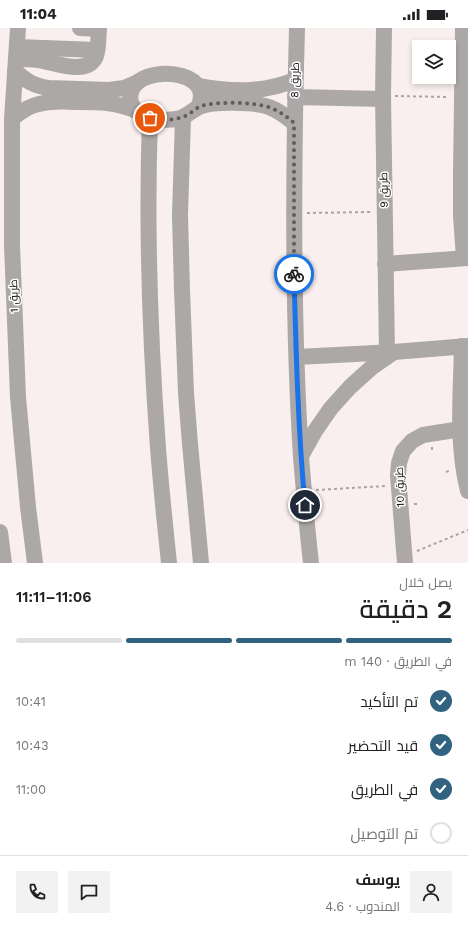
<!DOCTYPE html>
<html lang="ar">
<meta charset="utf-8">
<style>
:root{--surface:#fff;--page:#f2f2f2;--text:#202124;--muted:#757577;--line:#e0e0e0;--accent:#316381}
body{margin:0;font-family:"Work Sans",Cairo,sans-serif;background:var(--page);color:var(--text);direction:rtl;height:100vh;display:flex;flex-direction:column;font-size:15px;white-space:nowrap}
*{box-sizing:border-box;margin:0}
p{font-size:13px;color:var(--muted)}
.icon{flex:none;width:22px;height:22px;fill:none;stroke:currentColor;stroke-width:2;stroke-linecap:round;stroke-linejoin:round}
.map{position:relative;height:535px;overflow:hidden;direction:ltr}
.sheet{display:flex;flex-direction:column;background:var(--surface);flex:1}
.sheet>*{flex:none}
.tools{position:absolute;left:412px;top:12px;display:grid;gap:8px}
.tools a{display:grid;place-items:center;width:44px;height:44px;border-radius:0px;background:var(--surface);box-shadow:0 2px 6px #0003;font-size:20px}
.pin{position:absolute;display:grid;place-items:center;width:34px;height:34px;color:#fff;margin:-17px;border:2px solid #fff;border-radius:50%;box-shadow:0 1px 4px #0007}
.courier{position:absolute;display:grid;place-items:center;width:40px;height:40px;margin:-20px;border:3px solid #1a73e8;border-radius:50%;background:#fff;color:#222;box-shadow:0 1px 5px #0007}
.head em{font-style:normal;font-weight:600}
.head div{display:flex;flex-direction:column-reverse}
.head{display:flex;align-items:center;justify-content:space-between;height:68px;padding:0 16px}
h1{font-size:26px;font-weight:600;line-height:30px}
.bar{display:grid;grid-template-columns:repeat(4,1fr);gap:6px 4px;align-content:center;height:48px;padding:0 16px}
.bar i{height:5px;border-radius:3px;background:var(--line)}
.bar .on{background:var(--accent)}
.bar p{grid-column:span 4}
.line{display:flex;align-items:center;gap:10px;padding:0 16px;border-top:1px solid var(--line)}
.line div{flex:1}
.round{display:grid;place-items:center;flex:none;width:42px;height:42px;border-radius:0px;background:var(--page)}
ol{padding:0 16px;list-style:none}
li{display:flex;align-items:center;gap:12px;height:44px}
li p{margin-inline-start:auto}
li .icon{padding:4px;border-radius:50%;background:var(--accent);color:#fff;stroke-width:4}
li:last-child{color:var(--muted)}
li i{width:22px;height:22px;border:2px solid var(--line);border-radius:50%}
.status{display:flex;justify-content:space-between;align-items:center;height:28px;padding:0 20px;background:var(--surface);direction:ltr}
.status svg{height:11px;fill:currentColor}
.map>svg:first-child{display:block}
</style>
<div class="status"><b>11:04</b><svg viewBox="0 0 49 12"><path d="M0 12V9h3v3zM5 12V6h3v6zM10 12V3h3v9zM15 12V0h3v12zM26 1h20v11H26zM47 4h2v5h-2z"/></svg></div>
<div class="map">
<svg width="468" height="535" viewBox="0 0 468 535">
<rect width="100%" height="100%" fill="#f9efee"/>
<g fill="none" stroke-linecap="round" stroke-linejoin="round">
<g stroke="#aba3a3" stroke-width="2" stroke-dasharray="3 3" stroke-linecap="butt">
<polyline points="395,68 449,69"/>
<polyline points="307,185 372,184"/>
<polyline points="432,419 432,425"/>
<polyline points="446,444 451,442"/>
<polyline points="316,462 386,458"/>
<polyline points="414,476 420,476"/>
<polyline points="417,523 468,502"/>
</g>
<g stroke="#aca8a7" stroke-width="16">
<polyline points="18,0 12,91 12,217 18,369 28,479 35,535"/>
<polyline points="80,0 99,1"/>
<path d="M 297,0 C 293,143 292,286 301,429 C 304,465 307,500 311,535"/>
<polyline points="384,0 383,68 387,324"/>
<polyline points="463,0 461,146 461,188 464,230"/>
<polyline points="17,19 97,22"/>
<path d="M 16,31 C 23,31 31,31 38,32 C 54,34 87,49 96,28 C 99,20 98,9 99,0"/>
<path d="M 15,43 C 26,53 34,58 49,60 L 109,62 L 124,60 L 138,54"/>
<path d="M 199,58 C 232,64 264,65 295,52"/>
<polyline points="295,69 383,71"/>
<path d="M 198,79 C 217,41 139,35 131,64 C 124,90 164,95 181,90 C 188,87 193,82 199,79 C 213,73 255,74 269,79 C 279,83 286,88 294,95"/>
<polyline points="183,89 180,187 182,262 186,365 190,416 201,535"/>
<path d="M 150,90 C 146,200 150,311 158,420 C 161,459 165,497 169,535"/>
<path d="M 12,91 C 20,84 29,78 39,76 C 51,73 64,73 76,74 C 100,74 115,74 137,83"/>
<polyline points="385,236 468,230"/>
<path d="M 462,318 C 461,366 456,416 468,463"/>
<polyline points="297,329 394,324 468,318"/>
<polyline points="301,428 315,403 331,380 350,359 371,340 394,324"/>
<polyline points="0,504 4,535"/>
<polyline points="405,535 398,447 399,435 403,423 412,413 423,407 461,401"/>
</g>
</g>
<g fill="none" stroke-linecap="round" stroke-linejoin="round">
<path stroke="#625c5c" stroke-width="4" stroke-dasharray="0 7.2" d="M 150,90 C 163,93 177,93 189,86 C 192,84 195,81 199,79 C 211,73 255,74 268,79 C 278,82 286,88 294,95 L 294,246"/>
<path stroke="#1a73e8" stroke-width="5" d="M 294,246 C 296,323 298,401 305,477"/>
</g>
<g text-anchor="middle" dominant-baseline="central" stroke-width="3" stroke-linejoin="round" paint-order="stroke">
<g font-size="11" fill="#110d0d" stroke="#fff">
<text transform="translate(295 52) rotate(-89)">طريق 8</text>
<text transform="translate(384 162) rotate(-91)">طريق 9</text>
<text transform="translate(14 268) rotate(-92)">طريق 1</text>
<text transform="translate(400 459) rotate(-92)">طريق 10</text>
</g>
</g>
</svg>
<div class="tools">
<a><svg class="icon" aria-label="layers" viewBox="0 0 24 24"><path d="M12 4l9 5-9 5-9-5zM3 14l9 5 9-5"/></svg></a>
</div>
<div class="pin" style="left:150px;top:90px;background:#ea580c"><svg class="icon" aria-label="bag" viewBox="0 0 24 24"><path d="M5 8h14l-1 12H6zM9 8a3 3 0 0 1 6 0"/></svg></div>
<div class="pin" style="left:305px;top:477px;background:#1f2937"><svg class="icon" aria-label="home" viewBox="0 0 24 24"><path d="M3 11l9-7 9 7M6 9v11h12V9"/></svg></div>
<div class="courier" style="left:294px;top:246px"><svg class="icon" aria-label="bike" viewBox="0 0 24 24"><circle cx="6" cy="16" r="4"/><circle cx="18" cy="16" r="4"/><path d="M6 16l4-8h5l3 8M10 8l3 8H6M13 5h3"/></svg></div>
</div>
<section class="sheet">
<div class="head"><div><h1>2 دقيقة</h1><p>يصل خلال</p></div><em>11:06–11:11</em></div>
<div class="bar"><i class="on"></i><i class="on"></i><i class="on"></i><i></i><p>في الطريق · 140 m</p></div>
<ol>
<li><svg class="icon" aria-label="check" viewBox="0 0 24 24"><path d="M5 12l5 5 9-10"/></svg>تم التأكيد<p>10:41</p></li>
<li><svg class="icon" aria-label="check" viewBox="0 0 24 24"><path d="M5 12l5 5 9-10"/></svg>قيد التحضير<p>10:43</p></li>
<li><svg class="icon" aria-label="check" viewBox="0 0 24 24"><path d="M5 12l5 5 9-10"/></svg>في الطريق<p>11:00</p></li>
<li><i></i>تم التوصيل</li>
</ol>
<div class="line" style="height:72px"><a class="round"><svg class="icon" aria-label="person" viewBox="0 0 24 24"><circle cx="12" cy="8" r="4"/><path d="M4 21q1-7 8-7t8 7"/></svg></a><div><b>يوسف</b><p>المندوب · 4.6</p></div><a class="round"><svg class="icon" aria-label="chat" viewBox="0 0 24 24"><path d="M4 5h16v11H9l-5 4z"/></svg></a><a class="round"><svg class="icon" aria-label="phone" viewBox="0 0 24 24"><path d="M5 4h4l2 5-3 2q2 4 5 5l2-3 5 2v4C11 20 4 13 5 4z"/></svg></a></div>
</section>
